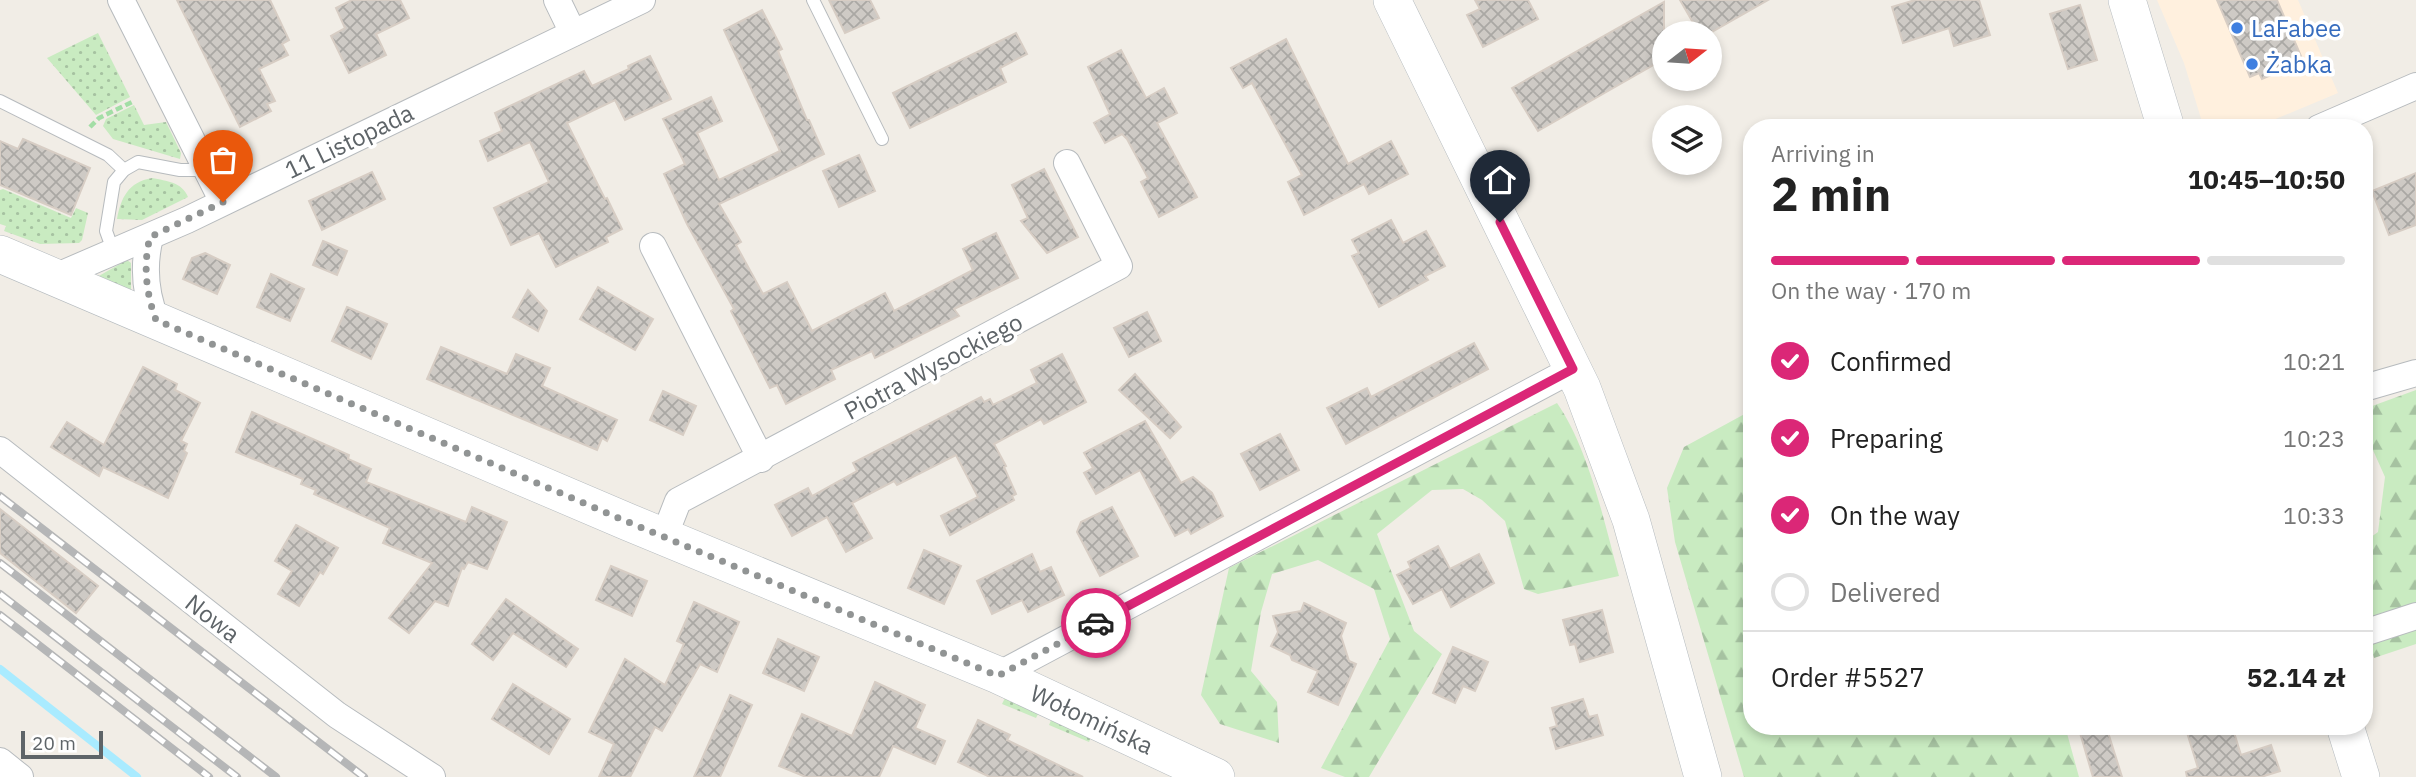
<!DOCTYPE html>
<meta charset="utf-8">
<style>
:root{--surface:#fff;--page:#f6f6f6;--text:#222;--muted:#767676;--line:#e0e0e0;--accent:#db2777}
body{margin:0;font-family:"IBM Plex Sans",sans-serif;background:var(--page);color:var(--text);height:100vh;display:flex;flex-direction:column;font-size:26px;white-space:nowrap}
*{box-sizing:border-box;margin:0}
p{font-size:23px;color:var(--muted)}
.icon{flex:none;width:38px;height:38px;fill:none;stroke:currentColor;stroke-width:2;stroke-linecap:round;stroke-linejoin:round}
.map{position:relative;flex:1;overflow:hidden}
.details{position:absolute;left:1743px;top:119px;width:630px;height:616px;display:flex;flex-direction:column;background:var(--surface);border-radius:28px;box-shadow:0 4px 10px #0003}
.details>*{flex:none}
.needle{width:46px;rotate:73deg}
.fabs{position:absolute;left:1652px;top:21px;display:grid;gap:14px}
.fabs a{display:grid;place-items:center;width:70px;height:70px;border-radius:50%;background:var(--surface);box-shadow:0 4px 10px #0003;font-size:35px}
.scale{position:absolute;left:21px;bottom:18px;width:82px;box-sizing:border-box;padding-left:7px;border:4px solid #5e6468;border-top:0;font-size:19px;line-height:24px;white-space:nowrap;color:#5e6468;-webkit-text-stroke:5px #fff;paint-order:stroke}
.pin{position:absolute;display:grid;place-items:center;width:60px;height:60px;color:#fff;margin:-72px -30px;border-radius:50% 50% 50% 0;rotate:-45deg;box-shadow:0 0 7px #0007}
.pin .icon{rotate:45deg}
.courier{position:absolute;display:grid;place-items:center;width:70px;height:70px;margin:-35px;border:5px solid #db2777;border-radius:50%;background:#fff;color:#222;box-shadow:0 2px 9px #0007}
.summary em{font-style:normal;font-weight:700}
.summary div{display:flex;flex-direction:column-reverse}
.summary{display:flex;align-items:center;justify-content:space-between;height:119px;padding:0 28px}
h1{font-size:46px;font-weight:700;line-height:52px}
.bar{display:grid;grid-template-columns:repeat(4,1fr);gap:10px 7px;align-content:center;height:84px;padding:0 28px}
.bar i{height:9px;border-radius:5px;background:var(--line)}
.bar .selected{background:var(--accent)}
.bar p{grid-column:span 4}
.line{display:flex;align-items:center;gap:18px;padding:0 28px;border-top:2px solid var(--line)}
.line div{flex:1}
ol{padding:0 28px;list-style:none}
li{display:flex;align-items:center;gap:21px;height:77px}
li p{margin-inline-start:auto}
li .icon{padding:7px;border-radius:50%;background:var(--accent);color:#fff;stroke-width:4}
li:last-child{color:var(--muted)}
li i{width:38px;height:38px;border:4px solid var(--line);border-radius:50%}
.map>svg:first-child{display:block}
</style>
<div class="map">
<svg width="2416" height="777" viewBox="0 0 2416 777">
<defs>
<pattern id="grass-dots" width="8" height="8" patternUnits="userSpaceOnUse" patternTransform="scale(1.75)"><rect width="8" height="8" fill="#c9ebc1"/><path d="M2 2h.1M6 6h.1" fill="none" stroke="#a6c2a1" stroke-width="1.8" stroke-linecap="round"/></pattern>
<pattern id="forest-firs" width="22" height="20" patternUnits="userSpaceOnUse" patternTransform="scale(1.75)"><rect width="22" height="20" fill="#c9ebc1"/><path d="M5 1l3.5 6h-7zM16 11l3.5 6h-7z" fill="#a6c2a1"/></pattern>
<pattern id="building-cross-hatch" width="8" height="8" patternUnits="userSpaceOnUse" patternTransform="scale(1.75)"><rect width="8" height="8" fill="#cecac5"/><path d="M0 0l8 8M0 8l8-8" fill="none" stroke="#aaa8a4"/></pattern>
</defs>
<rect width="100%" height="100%" fill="#f1ede6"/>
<polygon fill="#fff0de" points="2157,0 2298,0 2338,93 2254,128 2206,128 2203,125 2184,63"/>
<g fill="url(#grass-dots)">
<polygon points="98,33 130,97 96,115 47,58"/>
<polygon points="134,105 144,125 166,122 181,153 180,159 113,139 103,126 106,119"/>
<path d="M 152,178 C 167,181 182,182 188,197 L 142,220 L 117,219 C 121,198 128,182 152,178 Z"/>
<polygon points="3,189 71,218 76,208 88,213 82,240 79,243 40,244 4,231 6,226 0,224 0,190"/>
<polygon points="127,260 131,263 131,291 97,277"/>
<polygon points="1005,698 1039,712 1036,718 1002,704"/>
<polygon points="1052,718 1092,735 1089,742 1049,725"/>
</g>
<g fill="url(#forest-firs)">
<polygon points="2416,390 2416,644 2374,658 2364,621 2364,542 2378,532 2385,477 2364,430 2364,409"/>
<path d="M 1557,403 C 1589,449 1604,522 1619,576 L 1538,594 L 1524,589 L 1505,521 L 1482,500 L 1463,489 L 1432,490 L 1377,534 L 1414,631 L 1442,654 L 1369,777 L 1345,777 L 1321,768 L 1390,639 L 1374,589 L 1318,560 L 1272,574 L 1261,612 L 1251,671 L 1277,702 L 1279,743 L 1220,724 L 1201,695 L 1229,568 Z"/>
<polygon points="1752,410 1752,726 2065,726 2079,777 1744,777 1675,542 1667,488 1684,447"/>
</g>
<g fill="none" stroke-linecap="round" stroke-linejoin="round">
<polyline stroke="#a9ebff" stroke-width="8" points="0,669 137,777"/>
</g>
<g fill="url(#building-cross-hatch)" stroke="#d7cdc4" stroke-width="2">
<polygon points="177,0 270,0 289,40 282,44 288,55 259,69 275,101 267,104 271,111 240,127"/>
<polygon points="352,0 400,0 409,18 376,34 386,55 349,73 331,36 345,28 336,8"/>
<polygon points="829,0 870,0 879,18 845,33"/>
<polygon points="1475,0 1528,0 1538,19 1483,47 1467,15 1480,9"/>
<polygon points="1680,0 1768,0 1710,33 1699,33"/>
<polygon points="1915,0 1979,0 1990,35 1954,46 1949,28 1903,43 1892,7"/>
<polygon points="2217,0 2277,0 2303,61 2262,79 2259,73 2250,77"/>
<polygon points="1664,2 1664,59 1538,131 1512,88"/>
<polygon points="2080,5 2097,60 2068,69 2050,14"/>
<polygon points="762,10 782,49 778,51 807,120 809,120 824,154 719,204 741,242 736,245 763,294 787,282 812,331 885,293 894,311 973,270 963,249 996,233 1018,278 954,309 959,316 875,358 872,351 831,370 835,379 786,404 777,385 770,388 731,311 734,309 687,224 664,174 685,164 663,119 711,97 722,121 697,133 719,180 780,151 724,30"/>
<polygon points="1016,33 1027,54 1000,68 1006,82 910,128 893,93"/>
<polygon points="1286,39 1348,164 1391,141 1408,174 1369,194 1364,184 1304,215 1288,182 1302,175 1252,83 1243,88 1231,68"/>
<polygon points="1121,50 1146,98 1164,88 1177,113 1157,123 1197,197 1159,217 1141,182 1148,178 1127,139 1122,134 1105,143 1094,123 1110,114 1088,67"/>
<polygon points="650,56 671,99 625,120 615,100 567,123 605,199 607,198 622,229 606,237 608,242 556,267 539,233 511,245 494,208 549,182 530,142 488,161 480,141 502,131 495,113 584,71 592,86 629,69 628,66"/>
<polygon points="23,139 90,168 71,215 0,185 0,141 18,149"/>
<polygon points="859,155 875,191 839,207 823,171"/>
<polygon points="1044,169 1078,237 1047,253 1021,221 1028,218 1012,185"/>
<polygon points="372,172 385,199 322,230 309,201"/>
<polygon points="2416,173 2416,225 2389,235 2372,191"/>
<polygon points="1391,220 1403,243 1426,231 1445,266 1425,276 1428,280 1379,307 1352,256 1359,253 1352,240"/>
<polygon points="323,241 347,251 337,275 313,265"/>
<polygon points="205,253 230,265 217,294 183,279 192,258"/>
<polygon points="271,274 304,289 290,321 257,307"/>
<polygon points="598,287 653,319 635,350 580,319"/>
<polygon points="528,290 547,311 538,331 513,317"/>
<polygon points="347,307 387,324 371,359 332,341"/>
<polygon points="1147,312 1161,341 1129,357 1114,328"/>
<polygon points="1474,343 1488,369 1346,444 1327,408 1367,388 1371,397"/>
<polygon points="441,347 507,374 516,354 550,368 542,386 617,420 607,441 602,438 597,450 427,379"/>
<polygon points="1062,354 1086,402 1044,424 1041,419 994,444 1006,466 1004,467 1016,494 1012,496 1014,500 950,535 941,516 978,497 956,455 897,485 894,481 852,503 872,538 846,552 827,517 792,536 775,505 808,488 812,496 857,471 853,463 981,397 984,402 990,399 993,405 1037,383 1031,370"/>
<polygon points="143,367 177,384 175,390 200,403 181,441 187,444 184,451 187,453 168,498 103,467 99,476 51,447 67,422 104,445"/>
<polygon points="1135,374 1181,427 1170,438 1119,390"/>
<polygon points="663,391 696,406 683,435 650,420"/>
<polygon points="252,412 349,455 348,459 371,469 366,482 466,522 472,507 507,522 487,569 468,562 464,569 462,568 448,606 435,601 409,633 389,618 432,563 383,543 390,528 314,494 316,490 301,484 303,479 236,452"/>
<polygon points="1145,421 1181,483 1193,477 1212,493 1223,516 1191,534 1188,529 1175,536 1140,470 1096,494 1084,473 1093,468 1084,453"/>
<polygon points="1280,434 1299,470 1260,490 1241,454"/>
<polygon points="1112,507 1138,556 1100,576 1077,532 1081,522"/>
<polygon points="0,509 98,586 76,613 0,553"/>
<polygon points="296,525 338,548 323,574 320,572 299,606 278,594 292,571 275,561"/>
<polygon points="1438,546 1450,569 1479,554 1494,583 1451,607 1442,589 1413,604 1397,575 1411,568 1408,562"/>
<polygon points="924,550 961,566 944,604 908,588"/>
<polygon points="1032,554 1040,572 1051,567 1064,595 1028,612 1022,600 992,614 977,581"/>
<polygon points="611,566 647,581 632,616 596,600"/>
<polygon points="506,599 578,649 566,667 513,633 493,660 472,644"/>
<polygon points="694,602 739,622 717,672 700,664 662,731 655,727 630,777 599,777 614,744 589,732 625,659 665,685 684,644 677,641"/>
<polygon points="1304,603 1346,623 1341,636 1349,661 1356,664 1338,705 1308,692 1318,671 1292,660 1290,655 1271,646 1278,632 1273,616 1301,611"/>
<polygon points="1602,610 1613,652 1580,662 1575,644 1570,645 1563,620"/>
<polygon points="778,639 819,657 804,691 763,673"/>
<polygon points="1453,647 1488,662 1475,691 1463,686 1455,703 1433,693"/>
<polygon points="875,682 925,705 915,728 945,741 935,764 893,746 879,777 806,777 779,766 802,714 852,736"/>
<polygon points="513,684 570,719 549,754 492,719"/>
<polygon points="730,695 752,705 720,777 694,777"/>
<polygon points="1583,699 1589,717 1597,715 1603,735 1556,749 1550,728 1557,726 1552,708"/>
<polygon points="978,720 1010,735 1007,740 1083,777 990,777 958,762"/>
<polygon points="2078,726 2106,726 2122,777 2093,777"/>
<polygon points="2185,726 2232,726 2241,755 2271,745 2280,771 2261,777 2187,777 2186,772 2198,768"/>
</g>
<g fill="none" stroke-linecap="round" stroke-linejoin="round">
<defs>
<g id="lane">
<polyline points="813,0 882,139"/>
<polyline points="0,101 108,155 124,170"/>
<polyline points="114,253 106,231 114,182 124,170 138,162 180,170 207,170"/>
</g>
<g id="street">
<polyline points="121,0 223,202"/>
<polyline points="557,0 573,33"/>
<polyline points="2319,128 2416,86"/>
<path d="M 150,237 C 143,265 145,293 156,320"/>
<polyline points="653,246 761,459"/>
<polyline points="55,277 187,220 642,0"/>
<polyline points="2364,388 2416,373"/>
<polyline points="0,450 337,715 432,777"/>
<polyline points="664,537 678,501 1119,266 1067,163"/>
<polyline points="2364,633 2416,616"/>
<polyline points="998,675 1573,369"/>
<polyline points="0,761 20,777"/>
</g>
<g id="secondary">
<polyline points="1392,0 1582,388 1631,520 1703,777"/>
<polyline points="2127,0 2166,128"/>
<polyline points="0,254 628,522 998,675 1216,777"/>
<polyline points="2345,726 2361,777"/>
</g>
</defs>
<use href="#lane" stroke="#b7bbbe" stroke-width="14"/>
<use href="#street" stroke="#b7bbbe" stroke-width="28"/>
<use href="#secondary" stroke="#b5bbbf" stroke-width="38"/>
<polyline stroke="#a3dea6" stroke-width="4.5" stroke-dasharray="7 3.5" stroke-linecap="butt" points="90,127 99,118 134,101"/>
<use href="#lane" stroke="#fff" stroke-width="12"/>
<use href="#street" stroke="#fff" stroke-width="26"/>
<use href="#secondary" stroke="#fff" stroke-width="37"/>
<defs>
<g id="rail">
<polyline points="0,496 364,777"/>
<polyline points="0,563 276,777"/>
<polyline points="0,594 237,777"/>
<polyline points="0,615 209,777"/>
</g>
</defs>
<use href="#rail" stroke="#b5b6b7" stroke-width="8"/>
<use href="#rail" stroke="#fff" stroke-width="5" stroke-dasharray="16" stroke-linecap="butt"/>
</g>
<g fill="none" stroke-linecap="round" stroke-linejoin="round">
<path stroke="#919494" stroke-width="7" stroke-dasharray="0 12.6" d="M 223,202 L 150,237 C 143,265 146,293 156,320 L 628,522 L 998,676 L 1096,623"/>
<polyline stroke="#db2777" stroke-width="9" points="1096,623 1573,369 1500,222"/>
</g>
<g fill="#3f7fe0" stroke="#fff" stroke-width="2.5">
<circle cx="2237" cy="28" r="7"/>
<circle cx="2252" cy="64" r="7"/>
</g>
<g text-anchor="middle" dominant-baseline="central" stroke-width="7" stroke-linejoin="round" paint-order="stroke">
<g font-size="24" fill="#366cbe" stroke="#fff" text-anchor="start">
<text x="2251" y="28">LaFabee</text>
<text x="2266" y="64">Żabka</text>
</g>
<g font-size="24" fill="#5e6468" stroke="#fff">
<text transform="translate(349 141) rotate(-26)">11 Listopada</text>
<text transform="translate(933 366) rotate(-28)">Piotra Wysockiego</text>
<text transform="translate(213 618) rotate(38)">Nowa</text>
<text transform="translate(1092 719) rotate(25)">Wołomińska</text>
</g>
</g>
</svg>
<div class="fabs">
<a><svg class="needle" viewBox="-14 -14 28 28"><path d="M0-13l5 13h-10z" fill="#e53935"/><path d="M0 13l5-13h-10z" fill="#767676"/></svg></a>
<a><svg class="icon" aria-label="layers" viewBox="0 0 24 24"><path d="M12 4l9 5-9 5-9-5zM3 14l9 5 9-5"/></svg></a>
</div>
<div class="scale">20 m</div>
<div class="pin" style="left:223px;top:202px;background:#ea580c"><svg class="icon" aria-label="bag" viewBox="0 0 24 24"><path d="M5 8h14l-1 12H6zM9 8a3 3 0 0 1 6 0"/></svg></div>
<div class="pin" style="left:1500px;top:222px;background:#1f2937"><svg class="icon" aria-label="home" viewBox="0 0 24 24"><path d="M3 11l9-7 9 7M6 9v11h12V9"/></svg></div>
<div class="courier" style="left:1096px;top:623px"><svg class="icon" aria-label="car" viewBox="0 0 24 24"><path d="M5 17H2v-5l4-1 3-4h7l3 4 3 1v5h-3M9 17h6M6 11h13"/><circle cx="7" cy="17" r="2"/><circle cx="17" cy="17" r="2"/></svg></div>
<section class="details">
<div class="summary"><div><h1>2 min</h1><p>Arriving in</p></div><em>10:45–10:50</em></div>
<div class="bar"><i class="selected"></i><i class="selected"></i><i class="selected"></i><i></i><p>On the way · 170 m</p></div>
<ol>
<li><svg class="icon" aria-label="check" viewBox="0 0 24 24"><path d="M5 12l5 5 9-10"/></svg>Confirmed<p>10:21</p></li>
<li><svg class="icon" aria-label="check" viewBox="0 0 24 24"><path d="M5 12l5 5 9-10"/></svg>Preparing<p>10:23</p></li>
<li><svg class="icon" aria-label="check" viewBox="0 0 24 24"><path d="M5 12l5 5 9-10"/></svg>On the way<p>10:33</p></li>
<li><i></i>Delivered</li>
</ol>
<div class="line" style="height:91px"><div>Order #5527</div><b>52.14 zł</b></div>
</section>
</div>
